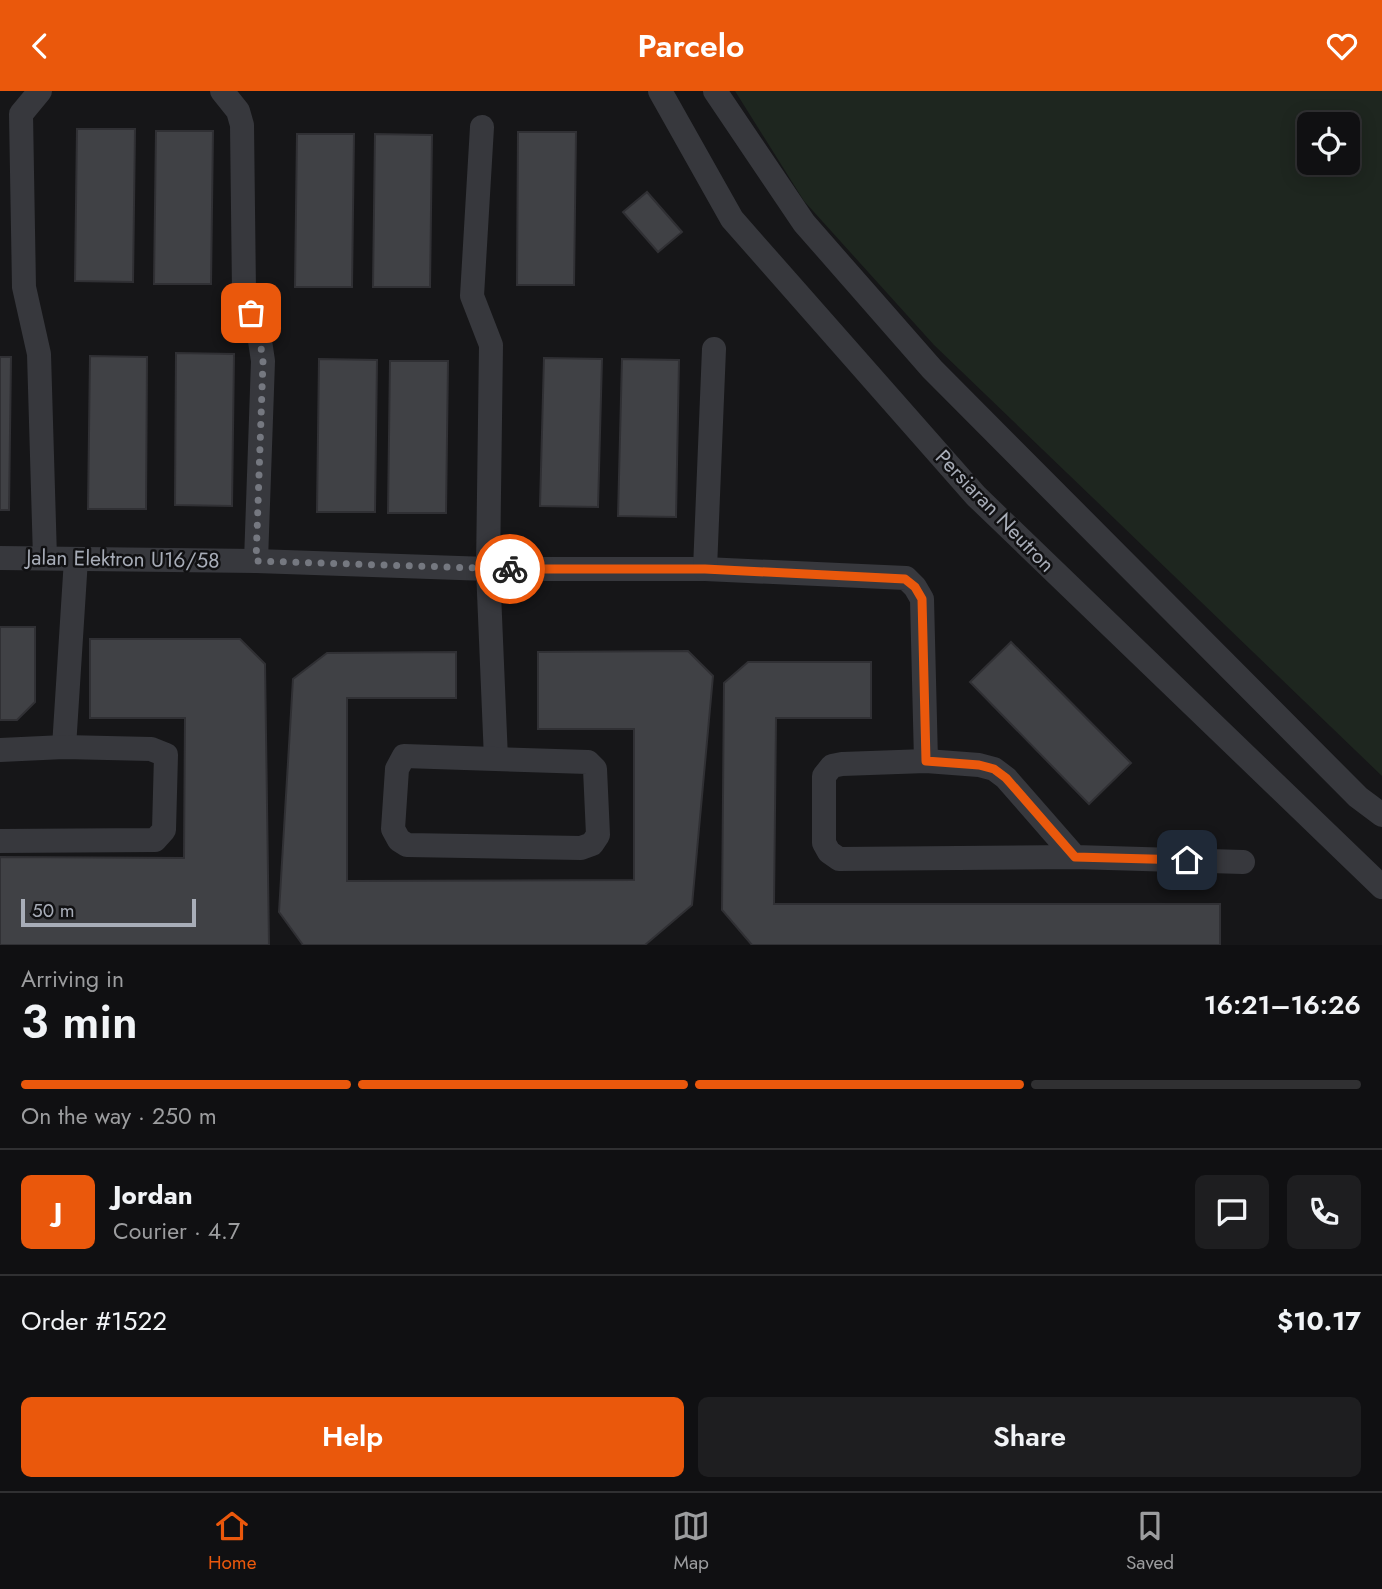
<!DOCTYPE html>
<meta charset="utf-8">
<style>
:root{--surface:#101012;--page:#1e1e20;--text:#f1f3f6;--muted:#9c9d9f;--line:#303032;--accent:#ea580c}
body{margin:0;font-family:Jost,sans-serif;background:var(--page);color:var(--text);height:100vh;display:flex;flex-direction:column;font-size:26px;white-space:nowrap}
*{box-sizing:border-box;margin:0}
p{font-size:23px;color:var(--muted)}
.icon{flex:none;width:38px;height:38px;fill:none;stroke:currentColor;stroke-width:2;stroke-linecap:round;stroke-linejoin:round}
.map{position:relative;height:854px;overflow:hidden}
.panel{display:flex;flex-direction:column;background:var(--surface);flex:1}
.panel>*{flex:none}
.buttons{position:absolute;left:1297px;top:21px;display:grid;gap:14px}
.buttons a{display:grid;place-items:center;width:63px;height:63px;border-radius:10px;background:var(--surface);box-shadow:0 4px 18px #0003,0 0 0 2px var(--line);font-size:35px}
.scale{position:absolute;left:21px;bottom:18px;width:175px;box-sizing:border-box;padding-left:7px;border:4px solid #a8adb8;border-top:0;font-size:19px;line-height:24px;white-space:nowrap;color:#a8adb8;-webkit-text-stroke:5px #111113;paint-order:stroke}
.pin{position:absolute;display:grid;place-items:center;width:60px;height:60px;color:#fff;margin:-30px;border-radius:14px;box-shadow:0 4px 10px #0006}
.courier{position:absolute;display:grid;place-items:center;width:70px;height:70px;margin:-35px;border:5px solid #ea580c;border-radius:50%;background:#fff;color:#222;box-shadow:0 2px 9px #0007}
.headline em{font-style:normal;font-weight:600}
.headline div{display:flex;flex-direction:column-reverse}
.headline{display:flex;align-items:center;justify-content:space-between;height:119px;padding:0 21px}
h1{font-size:46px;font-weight:600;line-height:52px}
.bar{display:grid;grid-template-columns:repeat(4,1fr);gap:10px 7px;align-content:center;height:84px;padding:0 21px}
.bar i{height:9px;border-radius:5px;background:var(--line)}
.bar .active{background:var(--accent)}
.bar p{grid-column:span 4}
.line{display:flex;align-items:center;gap:18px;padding:0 21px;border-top:2px solid var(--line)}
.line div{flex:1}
.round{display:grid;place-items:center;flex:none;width:74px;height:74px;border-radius:10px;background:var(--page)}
.action{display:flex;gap:14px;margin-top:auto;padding:14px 21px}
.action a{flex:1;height:80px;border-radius:10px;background:var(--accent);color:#fff;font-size:28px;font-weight:600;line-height:80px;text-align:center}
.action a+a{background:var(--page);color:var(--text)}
header{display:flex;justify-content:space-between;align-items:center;height:91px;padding:0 21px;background:var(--accent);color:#fff;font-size:32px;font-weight:600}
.menu{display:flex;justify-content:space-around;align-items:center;height:98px;border-top:2px solid var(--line);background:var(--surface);font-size:19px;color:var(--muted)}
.menu a{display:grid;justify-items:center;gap:4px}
.menu .active{color:var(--accent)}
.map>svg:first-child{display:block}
</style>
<header><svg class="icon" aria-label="back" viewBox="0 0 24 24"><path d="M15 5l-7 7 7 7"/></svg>Parcelo<svg class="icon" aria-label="heart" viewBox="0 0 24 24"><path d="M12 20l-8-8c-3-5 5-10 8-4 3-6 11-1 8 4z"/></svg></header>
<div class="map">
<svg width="1382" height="854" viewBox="0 0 1382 854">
<rect width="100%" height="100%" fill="#161618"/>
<path fill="#1e261f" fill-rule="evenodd" d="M 735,0 L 1382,0 L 1382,685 L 934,254 L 804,110 ZM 1309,33 L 1348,33 L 1348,72 L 1309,72 Z"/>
<g fill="#404145" stroke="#303034" stroke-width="2">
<polygon points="77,38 135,38 133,191 75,190"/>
<polygon points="156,40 213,40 211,193 154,193"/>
<polygon points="518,41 576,41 574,194 517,194"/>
<polygon points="297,43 354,43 352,196 295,196"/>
<polygon points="375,43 432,44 430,196 373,196"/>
<polygon points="647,101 682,141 658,161 623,121"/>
<polygon points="176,262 234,263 232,415 175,414"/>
<polygon points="90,265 147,266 146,418 88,418"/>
<polygon points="0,266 11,266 9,419 0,419"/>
<polygon points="544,267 602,268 598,416 540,415"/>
<polygon points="319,268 377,269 375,421 317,421"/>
<polygon points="622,268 679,269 676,426 618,425"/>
<polygon points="390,270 448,270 446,422 388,422"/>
<polygon points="0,536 35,536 35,611 17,629 0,629"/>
<polygon points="90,548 240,548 265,573 269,854 0,854 0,766 184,767 185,627 90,627"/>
<polygon points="1011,551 1131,672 1089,713 970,591"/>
<polygon points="688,560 713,585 692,814 645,854 303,854 279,821 293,588 327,562 456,561 456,607 347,607 347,790 634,789 634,638 538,638 538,561"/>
<polygon points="748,571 871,571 871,627 776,627 774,813 1220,813 1220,854 752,854 722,819 724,592"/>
</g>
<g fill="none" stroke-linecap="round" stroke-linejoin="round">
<g stroke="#37383d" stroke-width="24">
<polyline points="40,0 21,23 24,196 39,263 45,467"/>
<polyline points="222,0 238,20 242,34 244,201 259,243 263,270 256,470"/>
<polyline points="660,0 732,128 976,405 1382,796"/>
<polyline points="715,0 804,132 932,278 1358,706 1382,724"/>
<polyline points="482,36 472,205 491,254 488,478 496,668"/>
<polyline points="0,467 256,470 488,478 705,478 906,487 915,496 922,508 926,670"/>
<polyline points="705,478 714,258"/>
<polyline points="64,656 76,468"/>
<polyline points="0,659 64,656 151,658 166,664 164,739 155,749 0,750"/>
<polygon points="404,665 588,671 595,678 598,744 592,753 581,757 407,754 399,749 393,738 397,678"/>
<polyline points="1075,766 1006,687 994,678 979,674 926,670 842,673 832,675 824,685 824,752 829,761 839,768 1075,766 1243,771"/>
</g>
</g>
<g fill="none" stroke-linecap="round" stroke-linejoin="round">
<polyline stroke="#757880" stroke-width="7" stroke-dasharray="0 12.6" points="251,222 259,243 263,270 256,470 510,478"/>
<polyline stroke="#ea580c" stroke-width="9" points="510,478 705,478 905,488 915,496 922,508 926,670 979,674 994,678 1006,687 1075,766 1187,769"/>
</g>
<g text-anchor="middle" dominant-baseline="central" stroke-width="5" stroke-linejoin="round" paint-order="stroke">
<g font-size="21" fill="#a8adb8" stroke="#111113">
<text transform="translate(995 420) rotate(46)">Persiaran Neutron</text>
<text transform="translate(123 468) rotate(1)">Jalan Elektron U16/58</text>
</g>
</g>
</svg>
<div class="buttons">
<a><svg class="icon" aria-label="locate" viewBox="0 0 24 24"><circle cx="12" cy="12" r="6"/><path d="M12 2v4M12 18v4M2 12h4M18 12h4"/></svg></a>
</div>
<div class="scale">50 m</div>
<div class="pin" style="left:251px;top:222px;background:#ea580c"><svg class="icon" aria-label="bag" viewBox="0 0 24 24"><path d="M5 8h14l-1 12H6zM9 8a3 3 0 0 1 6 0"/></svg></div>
<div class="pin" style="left:1187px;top:769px;background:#1f2937"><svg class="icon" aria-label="home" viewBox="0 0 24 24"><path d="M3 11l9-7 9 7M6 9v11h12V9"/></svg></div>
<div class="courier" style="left:510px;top:478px"><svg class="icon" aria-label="bike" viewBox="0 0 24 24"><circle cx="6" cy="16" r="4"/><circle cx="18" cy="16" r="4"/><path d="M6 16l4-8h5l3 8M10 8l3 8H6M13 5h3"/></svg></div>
</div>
<section class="panel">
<div class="headline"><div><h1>3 min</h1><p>Arriving in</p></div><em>16:21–16:26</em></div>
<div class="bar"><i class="active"></i><i class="active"></i><i class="active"></i><i></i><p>On the way · 250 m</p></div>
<div class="line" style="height:126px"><b class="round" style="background:var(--accent);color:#fff">J</b><div><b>Jordan</b><p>Courier · 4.7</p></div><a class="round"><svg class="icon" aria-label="chat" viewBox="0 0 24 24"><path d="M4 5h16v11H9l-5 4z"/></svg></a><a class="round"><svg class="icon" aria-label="phone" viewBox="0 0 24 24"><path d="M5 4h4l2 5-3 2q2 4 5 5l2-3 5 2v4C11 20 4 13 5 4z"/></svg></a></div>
<div class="line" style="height:91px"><div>Order #1522</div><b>$10.17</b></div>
<div class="action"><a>Help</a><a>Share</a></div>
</section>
<nav class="menu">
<a class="active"><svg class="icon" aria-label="home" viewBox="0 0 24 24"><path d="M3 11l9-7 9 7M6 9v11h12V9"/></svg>Home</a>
<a><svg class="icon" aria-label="map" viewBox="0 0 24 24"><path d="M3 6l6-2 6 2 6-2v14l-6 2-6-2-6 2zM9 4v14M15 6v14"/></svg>Map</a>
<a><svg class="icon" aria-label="saved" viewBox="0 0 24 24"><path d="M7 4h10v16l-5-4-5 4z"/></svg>Saved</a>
</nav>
